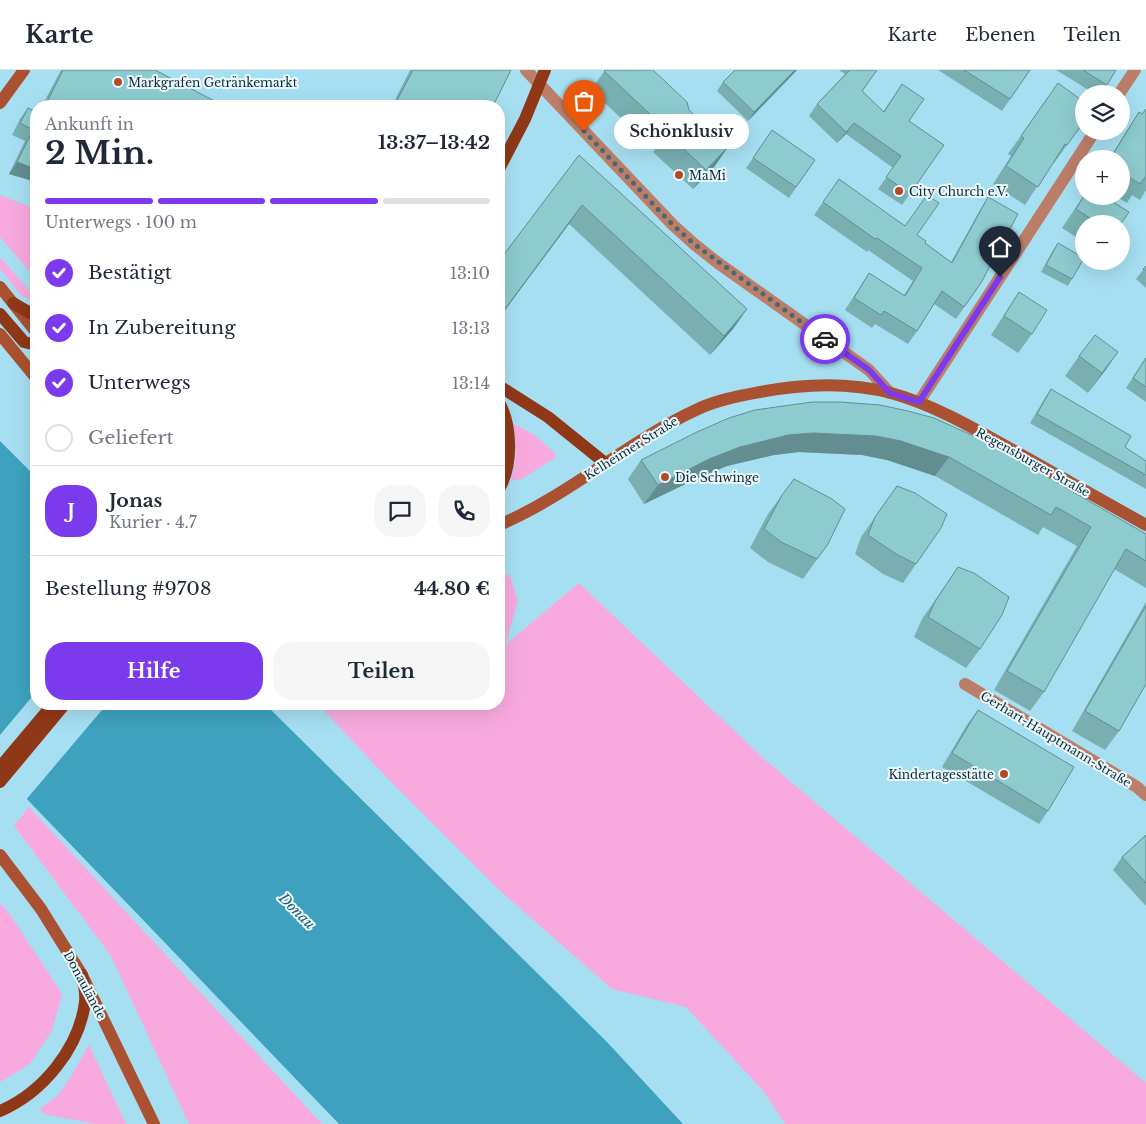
<!DOCTYPE html>
<html lang="de">
<meta charset="utf-8">
<style>
:root{--surface:#fff;--page:#f6f6f7;--text:#1f2937;--muted:#747a83;--line:#e0e1e3;--accent:#7c3aed}
body{margin:0;font-family:"Libre Baskerville",serif;background:var(--page);color:var(--text);height:100vh;display:flex;flex-direction:column;font-size:19px;white-space:nowrap}
*{box-sizing:border-box;margin:0}
p{font-size:16px;color:var(--muted)}
.icon{flex:none;width:28px;height:28px;fill:none;stroke:currentColor;stroke-width:2;stroke-linecap:round;stroke-linejoin:round}
.map{position:relative;flex:1;overflow:hidden}
.details{position:absolute;left:30px;top:30px;width:475px;height:610px;display:flex;flex-direction:column;background:var(--surface);border-radius:20px;box-shadow:0 5px 20px #0002}
.details>*{flex:none}
.controls{position:absolute;left:1075px;top:15px;display:grid;gap:10px}
.controls a{display:grid;place-items:center;width:55px;height:55px;border-radius:50%;background:var(--surface);box-shadow:0 5px 20px #0002;font-size:25px}
.pin{position:absolute;display:grid;place-items:center;width:42px;height:42px;color:#fff;margin:-51px -21px;border-radius:50% 50% 50% 0;rotate:-45deg;box-shadow:0 0 5px #0007}
.pin .icon{rotate:45deg}
.courier{position:absolute;display:grid;place-items:center;width:50px;height:50px;margin:-25px;border:4px solid #7c3aed;border-radius:50%;background:#fff;color:#222;box-shadow:0 1px 6px #0007}
.bubble{position:absolute;height:35px;border-radius:18px;background:var(--surface);box-shadow:0 5px 20px #0002;font-size:16px;font-weight:700;line-height:35px;text-align:center}
.head em{font-style:normal;font-weight:700}
.head div{display:flex;flex-direction:column-reverse}
.head{display:flex;align-items:center;justify-content:space-between;height:85px;padding:0 15px}
h1{font-size:32px;font-weight:700;line-height:38px}
.bar{display:grid;grid-template-columns:repeat(4,1fr);gap:8px 5px;align-content:center;height:60px;padding:0 15px}
.bar i{height:6px;border-radius:4px;background:var(--line)}
.bar .on{background:var(--accent)}
.bar p{grid-column:span 4}
.line{display:flex;align-items:center;gap:12px;padding:0 15px;border-top:1px solid var(--line)}
.line div{flex:1}
.round{display:grid;place-items:center;flex:none;width:52px;height:52px;border-radius:20px;background:var(--page)}
ol{padding:0 15px;list-style:none}
li{display:flex;align-items:center;gap:15px;height:55px}
li p{margin-inline-start:auto}
li .icon{padding:5px;border-radius:50%;background:var(--accent);color:#fff;stroke-width:4}
li:last-child{color:var(--muted)}
li i{width:28px;height:28px;border:2px solid var(--line);border-radius:50%}
.action{display:flex;gap:10px;margin-top:auto;padding:10px 15px}
.action a{flex:1;height:58px;border-radius:20px;background:var(--accent);color:#fff;font-size:20px;font-weight:700;line-height:58px;text-align:center}
.action a+a{background:var(--page);color:var(--text)}
header{display:flex;align-items:center;gap:30px;box-sizing:border-box;height:70px;padding:0 25px;background:var(--surface);border-bottom:1px solid var(--line)}
header strong{font-size:24px}
nav{display:flex;gap:28px;margin-inline-start:auto;font-size:18px}
.map>svg:first-child{display:block}
</style>
<header>
<strong>Karte</strong>
<nav><a>Karte</a><a>Ebenen</a><a>Teilen</a></nav>
</header>
<div class="map">
<svg width="1146" height="1054" viewBox="0 0 1146 1054">
<rect width="100%" height="100%" fill="#a7dff2"/>
<g fill="#f8aade">
<polygon points="0,125 36,139 36,209 0,167"/>
<polygon points="0,187 36,228 36,234 21,225 0,199"/>
<path d="M 513,355 C 529,358 545,374 556,384 L 555,388 L 522,409 L 511,411 C 517,393 517,374 513,355 Z"/>
<polygon points="499,501 510,506 518,531 505,575 579,513 764,689 1146,1013 1146,1054 785,1054 764,1022 686,937 612,919 497,818 387,708 318,634 499,634"/>
<polygon points="29,737 322,1054 189,1054 111,886 14,756"/>
<polygon points="0,833 9,843 62,924 52,961 29,995 0,1012"/>
<polygon points="89,975 126,1054 95,1054 44,1044 40,1039 58,1025 67,1013"/>
</g>
<polygon fill="#3ea2be" points="0,371 36,407 36,634 265,634 607,972 683,1054 339,1054 0,701"/>
<polygon fill="#a7dff2" points="36,622 36,634 107,634 25,731 0,705 0,665"/>
<g fill="none" stroke-linecap="round" stroke-linejoin="round">
<g stroke="#bc7e69" stroke-width="12">
<polyline points="526,0 673,155 694,174 718,193 869,300 890,323"/>
<polyline points="1119,24 1135,0"/>
<polyline points="919,332 1095,61"/>
<polyline points="965,614 1137,717 1146,725"/>
</g>
<g stroke="#aa5131" stroke-width="12">
<polyline points="0,33 24,0"/>
<polyline points="0,217 36,262"/>
<polyline points="0,264 36,308"/>
<path d="M 499,455 C 570,425 628,371 698,339 C 717,330 739,326 760,322 C 802,314 849,312 891,323 C 934,335 972,357 1011,379 C 1056,404 1101,430 1146,455"/>
<polyline points="0,785 41,839 82,905 154,1054"/>
</g>
<g stroke="#8f3817" stroke-width="12">
<polyline points="499,99 525,49 545,0"/>
<polyline points="13,233 30,243 36,244"/>
<polyline points="0,244 24,272 36,275"/>
<polyline points="499,316 548,347 605,393"/>
<path d="M 499,332 C 512,356 513,395 499,419"/>
<polyline points="0,697 53,634"/>
<polyline points="0,712 65,634"/>
<path d="M 0,1041 C 42,1023 79,979 85,932 C 86,923 84,914 82,905"/>
</g>
</g>
<g fill="#79afb1">
<polygon points="61,0 155,0 224,36 42,36"/>
<polygon points="410,0 511,0 493,36 392,36"/>
<polygon points="605,0 689,40 715,96 693,119 653,82 655,80 591,20"/>
<polygon points="797,0 748,51 717,21 723,12"/>
<polygon points="839,0 877,0 862,22 883,42 902,14 909,51 944,75 902,135 878,119 893,98 846,64 837,73 809,46 817,34 845,4"/>
<polygon points="938,0 1030,0 1002,41"/>
<polygon points="1056,0 1116,0 1101,24 1095,24"/>
<polygon points="1058,13 1084,52 1054,93 1053,92 1025,135 993,114 1011,86 1008,84"/>
<polygon points="28,38 36,42 36,112 9,104 25,71 12,65 20,49"/>
<polygon points="1146,39 1146,120 1140,130 1132,125 1127,133 1115,126 1121,126 1121,89 1109,89 1126,62 1139,42 1142,44"/>
<polygon points="772,60 815,90 789,128 746,98"/>
<polygon points="579,85 747,239 733,259 710,285 569,154 499,248 499,191"/>
<polygon points="839,109 917,165 925,173 951,192 980,140 988,127 981,213 956,249 934,234 917,261 908,274 875,254 872,258 845,240 869,203 904,225 913,211 868,180 867,182 814,145"/>
<polygon points="1084,125 1084,126 1121,154 1084,154 1084,172 1062,158"/>
<polygon points="1058,173 1072,209 1068,216 1041,202 1053,180"/>
<polygon points="1146,196 1146,218 1136,209"/>
<polygon points="1019,222 1032,264 1018,283 991,265"/>
<polygon points="1118,282 1088,323 1065,306 1079,286"/>
<polygon points="1146,287 1146,332 1126,318"/>
<polygon points="1051,319 1125,377 1146,391 1146,419 1030,353 1045,328"/>
<polygon points="812,332 1146,464 1146,518 1114,499 1044,622 1030,641 994,620 1077,476 1043,457 1038,465 935,406 887,390 862,385 799,382 774,385 727,396 696,409 644,434 628,409 641,390"/>
<polygon points="897,416 916,494 903,513 883,504 855,484 861,467"/>
<polygon points="782,425 828,474 803,509 768,492 750,478 768,444"/>
<polygon points="958,497 980,579 966,598 914,567 922,549"/>
<polygon points="1146,532 1146,614 1119,661 1105,680 1072,661"/>
<polygon points="978,640 1048,741 1039,754 942,697 968,653"/>
<polygon points="1146,765 1146,836 1113,800 1122,787"/>
</g>
<g fill="#638e90">
<polygon points="795,0 797,0 748,51 754,42"/>
<polygon points="854,53 846,64 837,73 846,62"/>
<polygon points="728,77 715,96 693,119 706,100"/>
<polygon points="17,92 36,99 36,112 9,104"/>
<polygon points="582,135 569,154 499,248 505,239"/>
<polygon points="747,239 733,259 710,285 724,266"/>
<polygon points="1118,282 1105,301 1088,323 1102,303"/>
<polygon points="813,363 876,366 901,371 949,387 935,406 887,390 862,385 799,382 774,385 727,396 696,409 644,434 658,415 709,389 740,377 788,365"/>
</g>
<g fill="#8dcbce" stroke="#638e90">
<polygon points="63,0 155,0 224,36 45,36"/>
<polygon points="413,0 511,0 493,36 394,36"/>
<polygon points="605,0 653,0 687,32 689,40 728,77 706,100 667,63 668,61 604,1"/>
<polygon points="735,0 795,0 754,42 723,12"/>
<polygon points="850,0 877,0 862,21 884,42 902,14 924,29 909,51 944,75 910,124 886,107 901,86 854,53 846,62 817,34"/>
<polygon points="964,0 1030,0 1010,29"/>
<polygon points="1083,0 1116,0 1107,15"/>
<polygon points="1058,13 1084,32 1084,52 1067,75 1065,74 1038,117 1006,96 1024,68 1021,66"/>
<polygon points="28,38 36,42 36,99 17,92 33,60 20,53"/>
<polygon points="1146,39 1146,106 1140,114 1121,102 1121,89 1110,89 1139,42 1142,44"/>
<polygon points="772,60 815,90 796,117 753,88"/>
<polygon points="579,85 747,239 724,266 582,135 505,239 499,233 499,191"/>
<polygon points="839,109 905,156 927,125 939,133 917,165 926,171 925,173 952,193 988,127 1018,144 981,213 964,237 942,221 917,261 884,241 881,245 854,228 869,203 905,226 922,198 877,168 875,169 823,132"/>
<polygon points="1084,126 1103,126 1129,142 1121,154 1099,154 1076,139"/>
<polygon points="1058,173 1084,188 1072,209 1046,195"/>
<polygon points="1146,196 1146,201 1143,199"/>
<polygon points="1019,222 1047,240 1032,264 1004,246"/>
<polygon points="1095,265 1118,282 1102,303 1079,286"/>
<polygon points="1146,288 1146,317 1133,308"/>
<polygon points="1051,319 1131,366 1125,377 1146,391 1146,405 1037,344"/>
<polygon points="812,332 840,332 880,335 908,341 934,348 985,371 1146,464 1146,491 1126,479 1044,622 1007,601 1091,457 1056,437 1051,445 949,387 901,371 876,366 813,363 788,365 740,377 709,389 658,415 641,390 697,362 729,348 755,340"/>
<polygon points="794,409 832,429 845,439 828,474 817,489 781,472 764,459 782,425"/>
<polygon points="897,416 915,423 947,444 941,458 916,494 896,484 868,465 875,447"/>
<polygon points="958,497 974,503 1009,527 1002,545 980,579 928,547 936,530"/>
<polygon points="1146,536 1146,614 1119,661 1085,641"/>
<polygon points="978,640 1074,697 1048,741 952,683"/>
<polygon points="1146,765 1146,813 1122,787"/>
</g>
<g fill="none" stroke-linecap="round" stroke-linejoin="round">
<polyline stroke="#466974" stroke-width="5" stroke-dasharray="0 9" points="584,61 673,155 694,174 825,269"/>
<polyline stroke="#7c3aed" stroke-width="6" points="825,269 869,300 890,323 919,332 1000,207"/>
</g>
<g fill="#b34c25" stroke="#e9f9ff" stroke-width="2">
<circle cx="118" cy="12" r="5"/>
<circle cx="679" cy="105" r="5"/>
<circle cx="899" cy="121" r="5"/>
<circle cx="665" cy="407" r="5"/>
<circle cx="1004" cy="704" r="5"/>
</g>
<g text-anchor="middle" dominant-baseline="central" stroke-width="4" stroke-linejoin="round" paint-order="stroke">
<g font-size="12" fill="#122930" stroke="#e9f9ff" text-anchor="start">
<text x="128" y="12">Markgrafen Getränkemarkt</text>
<text x="689" y="105">MaMi</text>
<text x="909" y="121">City Church e.V.</text>
<text x="675" y="407">Die Schwinge</text>
<text x="994" y="704" text-anchor="end">Kindertagesstätte</text>
</g>
<g font-size="12" fill="#122930" stroke="#e9f9ff">
<text transform="translate(631 378) rotate(-32)">Kelheimer Straße</text>
<text transform="translate(1033 392) rotate(29)">Regensburger Straße</text>
<text transform="translate(1056 669) rotate(31)">Gerhart-Hauptmann-Straße</text>
<text transform="translate(85 915) rotate(62)">Donaulände</text>
</g>
<g font-size="14" font-style="italic" fill="#235969" stroke="#e9f9ff">
<text transform="translate(297 841) rotate(45)">Donau</text>
</g>
</g>
</svg>
<div class="controls">
<a><svg class="icon" aria-label="layers" viewBox="0 0 24 24"><path d="M12 4l9 5-9 5-9-5zM3 14l9 5 9-5"/></svg></a>
<a>+</a>
<a>−</a>
</div>
<div class="pin" style="left:584px;top:61px;background:#ea580c"><svg class="icon" aria-label="bag" viewBox="0 0 24 24"><path d="M5 8h14l-1 12H6zM9 8a3 3 0 0 1 6 0"/></svg></div>
<div class="pin" style="left:1000px;top:207px;background:#1f2937"><svg class="icon" aria-label="home" viewBox="0 0 24 24"><path d="M3 11l9-7 9 7M6 9v11h12V9"/></svg></div>
<div class="courier" style="left:825px;top:269px"><svg class="icon" aria-label="car" viewBox="0 0 24 24"><path d="M5 17H2v-5l4-1 3-4h7l3 4 3 1v5h-3M9 17h6M6 11h13"/><circle cx="7" cy="17" r="2"/><circle cx="17" cy="17" r="2"/></svg></div>
<div class="bubble" style="left:614px;top:44px;width:135px">Schönklusiv</div>
<section class="details">
<div class="head"><div><h1>2 Min.</h1><p>Ankunft in</p></div><em>13:37–13:42</em></div>
<div class="bar"><i class="on"></i><i class="on"></i><i class="on"></i><i></i><p>Unterwegs · 100 m</p></div>
<ol>
<li><svg class="icon" aria-label="check" viewBox="0 0 24 24"><path d="M5 12l5 5 9-10"/></svg>Bestätigt<p>13:10</p></li>
<li><svg class="icon" aria-label="check" viewBox="0 0 24 24"><path d="M5 12l5 5 9-10"/></svg>In Zubereitung<p>13:13</p></li>
<li><svg class="icon" aria-label="check" viewBox="0 0 24 24"><path d="M5 12l5 5 9-10"/></svg>Unterwegs<p>13:14</p></li>
<li><i></i>Geliefert</li>
</ol>
<div class="line" style="height:90px"><b class="round" style="background:var(--accent);color:#fff">J</b><div><b>Jonas</b><p>Kurier · 4.7</p></div><a class="round"><svg class="icon" aria-label="chat" viewBox="0 0 24 24"><path d="M4 5h16v11H9l-5 4z"/></svg></a><a class="round"><svg class="icon" aria-label="phone" viewBox="0 0 24 24"><path d="M5 4h4l2 5-3 2q2 4 5 5l2-3 5 2v4C11 20 4 13 5 4z"/></svg></a></div>
<div class="line" style="height:65px"><div>Bestellung #9708</div><b>44.80 €</b></div>
<div class="action"><a>Hilfe</a><a>Teilen</a></div>
</section>
</div>
